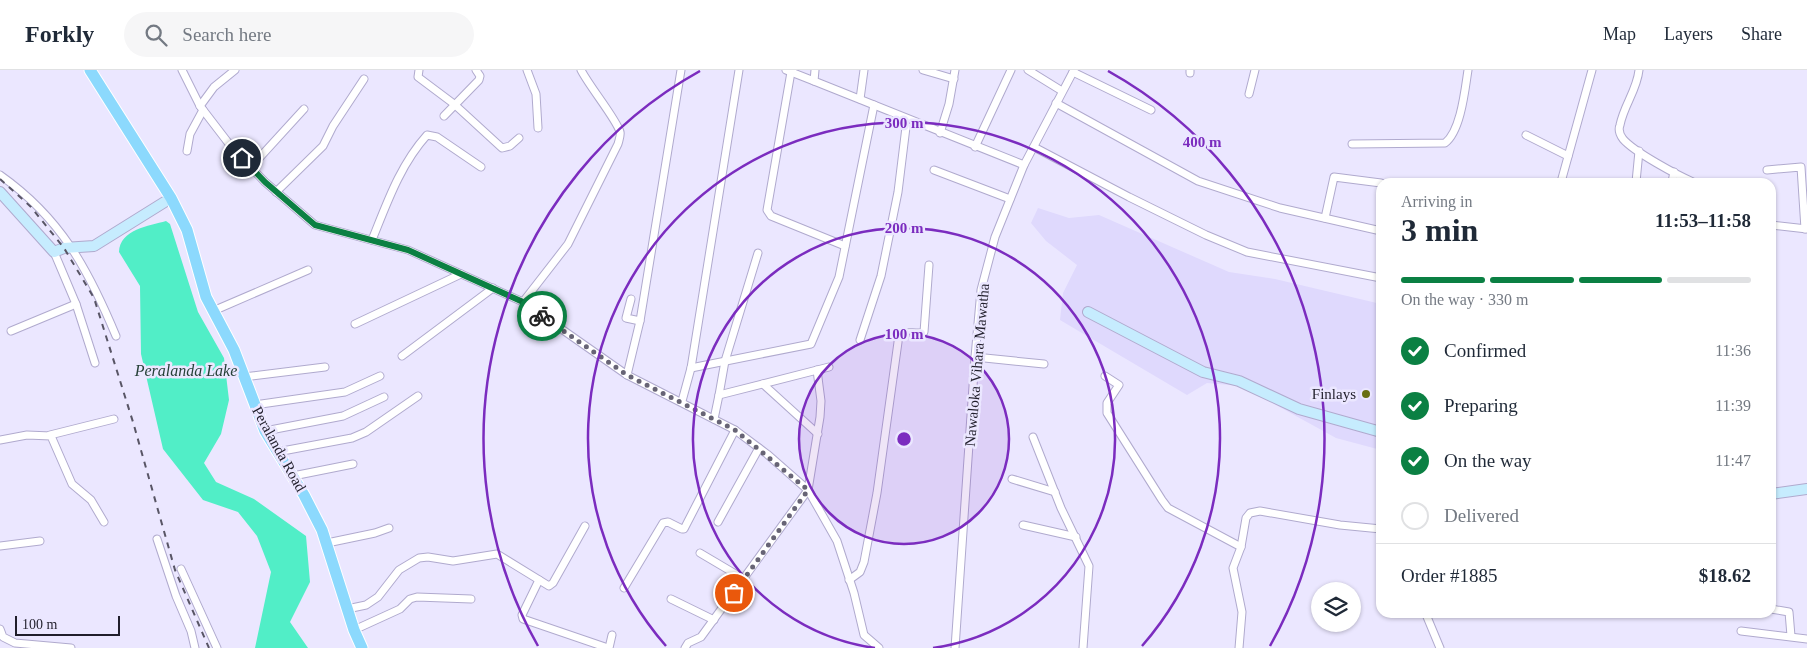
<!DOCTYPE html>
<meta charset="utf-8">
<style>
:root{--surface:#fff;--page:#f6f6f7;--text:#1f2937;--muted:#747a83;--line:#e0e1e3;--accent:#0b8043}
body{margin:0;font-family:"Times New Roman",serif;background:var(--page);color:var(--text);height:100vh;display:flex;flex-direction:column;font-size:19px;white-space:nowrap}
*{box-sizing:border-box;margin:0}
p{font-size:16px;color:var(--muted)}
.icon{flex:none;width:28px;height:28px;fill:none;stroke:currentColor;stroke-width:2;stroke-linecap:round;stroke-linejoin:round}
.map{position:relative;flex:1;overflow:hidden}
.details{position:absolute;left:1376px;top:108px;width:400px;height:440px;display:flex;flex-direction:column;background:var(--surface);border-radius:15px;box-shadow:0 1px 4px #0004}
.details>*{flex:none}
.tools{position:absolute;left:1311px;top:512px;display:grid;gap:10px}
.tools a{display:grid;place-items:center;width:50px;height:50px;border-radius:50%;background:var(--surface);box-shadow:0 1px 4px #0004;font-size:25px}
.scale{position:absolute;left:15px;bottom:12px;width:105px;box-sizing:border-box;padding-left:5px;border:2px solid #201e2b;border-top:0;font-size:14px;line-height:18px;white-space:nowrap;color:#201e2b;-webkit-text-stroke:4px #ebe7ff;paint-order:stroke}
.pin{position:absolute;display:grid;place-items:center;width:42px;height:42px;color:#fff;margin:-21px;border:2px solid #fff;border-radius:50%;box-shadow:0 1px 5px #0007}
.courier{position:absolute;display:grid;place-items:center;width:50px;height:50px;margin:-25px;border:4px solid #0b8043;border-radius:50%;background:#fff;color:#222;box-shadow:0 1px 6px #0007}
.summary em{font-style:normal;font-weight:700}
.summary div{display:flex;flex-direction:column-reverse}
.summary{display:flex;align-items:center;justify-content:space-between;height:85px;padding:0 25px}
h1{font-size:32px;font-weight:700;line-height:38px}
.bar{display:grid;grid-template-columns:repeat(4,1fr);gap:8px 5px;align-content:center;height:60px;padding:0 25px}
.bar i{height:6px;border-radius:4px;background:var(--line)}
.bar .selected{background:var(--accent)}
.bar p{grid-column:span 4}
.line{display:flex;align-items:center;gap:12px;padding:0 25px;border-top:1px solid var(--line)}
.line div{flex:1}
ol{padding:0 25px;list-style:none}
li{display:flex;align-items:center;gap:15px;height:55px}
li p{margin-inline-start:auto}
li .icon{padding:5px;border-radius:50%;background:var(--accent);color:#fff;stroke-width:4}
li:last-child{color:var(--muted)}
li i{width:28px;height:28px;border:2px solid var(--line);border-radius:50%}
header{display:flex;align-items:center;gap:30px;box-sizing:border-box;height:70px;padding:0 25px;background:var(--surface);border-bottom:1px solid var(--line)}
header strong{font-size:24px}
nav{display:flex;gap:28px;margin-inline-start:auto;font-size:18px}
.search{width:350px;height:45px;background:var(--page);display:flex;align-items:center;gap:12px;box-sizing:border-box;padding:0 18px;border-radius:28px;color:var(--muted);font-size:19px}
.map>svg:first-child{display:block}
</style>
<header>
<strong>Forkly</strong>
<div class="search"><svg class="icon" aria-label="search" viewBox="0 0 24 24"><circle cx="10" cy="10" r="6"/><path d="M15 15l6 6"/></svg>Search here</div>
<nav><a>Map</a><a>Layers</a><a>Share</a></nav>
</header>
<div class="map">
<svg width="1807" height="578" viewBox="0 0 1807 578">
<rect width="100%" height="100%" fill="#ebe7ff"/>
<polygon fill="#dfd9fd" points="1038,138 1069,148 1099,145 1229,202 1275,209 1381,234 1381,380 1336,368 1241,316 1207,313 1187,325 1060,250 1063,223 1077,195 1046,171 1031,153"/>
<path fill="#51eec7" d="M 166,151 L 170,154 L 198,242 L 224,288 L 229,330 L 221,364 L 204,393 L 216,412 L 254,429 L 306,466 L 310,512 L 290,552 L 308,578 L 255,578 L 271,502 L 257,466 L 238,442 L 203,430 L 163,379 L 141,284 L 140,216 L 119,182 C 120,159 149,156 166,151 Z"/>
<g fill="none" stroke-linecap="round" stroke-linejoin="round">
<defs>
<g id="street">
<polyline points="182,0 200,36 233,79 265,112 315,155 408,180 523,232 627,305 735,360 767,384 808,420 837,471 854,523 864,565 879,578"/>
<polyline points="419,0 418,7 454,34 502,78 510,76 519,68"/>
<polyline points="527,0 536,24 538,58"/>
<polyline points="786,0 814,11"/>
<polyline points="815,0 814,11 1024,95"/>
<polyline points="923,0 954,9"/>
<polyline points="1028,0 1062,21"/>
<path d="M 1639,0 C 1637,20 1624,35 1620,55 C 1618,60 1620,65 1623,69 C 1634,82 1677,105 1693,112"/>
<polyline points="791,2 767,140 771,146 845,176"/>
<polyline points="1073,2 1151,40"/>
<polyline points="1190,3 1190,0"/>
<polyline points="1249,24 1255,0"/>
<polyline points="860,29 864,0"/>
<polyline points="1056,33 1198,111 1280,138 1381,161"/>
<polyline points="200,36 214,17 235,0"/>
<polyline points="444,46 479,10 480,6 476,0"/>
<polyline points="940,63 949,34 955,0"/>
<polyline points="1526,65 1568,86"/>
<path d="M 1352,74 L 1445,73 C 1461,61 1465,19 1468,0"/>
<polyline points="975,77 1011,0"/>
<polyline points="1034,77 1129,127 1206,165 1247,182 1381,208"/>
<polyline points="187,81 190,64 203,40"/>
<polyline points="251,97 304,39"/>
<polyline points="934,100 1010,129"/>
<polyline points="1767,100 1801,97 1805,159"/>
<path d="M 0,105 C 61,148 88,199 116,266"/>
<polyline points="1561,112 1592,0"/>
<polyline points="1636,112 1639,81"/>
<polyline points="1672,112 1674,102"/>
<polyline points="276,122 323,76 333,56 364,9"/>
<polyline points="1325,148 1334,107 1381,113"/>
<polyline points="1771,155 1807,159"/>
<path d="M 372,170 C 387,133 400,95 427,65 L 437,67 L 481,97"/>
<polyline points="54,182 76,234 95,293"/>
<polyline points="631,229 626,248 640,251"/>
<path d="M 523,232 L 568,174 L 618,74 C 619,70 621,65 620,62 C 617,50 589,16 581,0"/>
<polyline points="213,241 308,200"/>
<polyline points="355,254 461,204"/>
<polyline points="11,261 76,234"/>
<polyline points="860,270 881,206 898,122 907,49"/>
<polyline points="402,286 493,218"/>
<polyline points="975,287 1044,294"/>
<polyline points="691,298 811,274 839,207 874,35"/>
<polyline points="627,305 640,251 681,0"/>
<polyline points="1105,306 1119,315 1107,333 1107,343 1162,430 1168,438 1241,477"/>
<polyline points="244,307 325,297"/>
<polyline points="763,314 818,364"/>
<polyline points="719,325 725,291 758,183"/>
<polyline points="682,331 691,298 739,0"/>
<polyline points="254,335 345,322 380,306"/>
<polyline points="714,349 719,325 829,297"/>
<polyline points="265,361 343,346 384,327"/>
<polyline points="50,365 114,349"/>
<polyline points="1033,367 1061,438 1089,496 1083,578"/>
<polyline points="0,370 27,365 51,366 72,414 91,430 104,452"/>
<polyline points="277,382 352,368 366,362 418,326"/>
<polyline points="293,406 353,394"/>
<polyline points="1012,409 1055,422"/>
<polyline points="718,452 759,378"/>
<polyline points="1023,455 1076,467"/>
<polyline points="157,469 176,526 191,561 195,578"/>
<polyline points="327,473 375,463 389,458"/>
<polyline points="0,476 40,471"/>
<polyline points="700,483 744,509"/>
<polyline points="181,499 217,578"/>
<polyline points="539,510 522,545 523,549 608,578"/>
<path d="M 849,510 L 860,502 L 864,492 L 877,423 L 899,265 C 907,260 915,265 924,262 L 929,195"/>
<polyline points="624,518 663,453 668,452 682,459 684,459 735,360"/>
<polyline points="671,529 714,550"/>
<polyline points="347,539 366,535 378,527 399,500 419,488 428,487 453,491 497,484 549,516 553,513 585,456"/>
<polyline points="1771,539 1789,542 1791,566"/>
<polyline points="1425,542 1440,578"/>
<polyline points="0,559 3,567 15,573 71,578"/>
<polyline points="354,560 400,539 410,529 417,527 471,529"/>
<polyline points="1741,561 1807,569"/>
<polyline points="609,578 612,565"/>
<polyline points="685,578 688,573 701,567 808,420 820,347 821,331 817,300"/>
<polyline points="955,578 975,287 981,220 995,167 1024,95 1074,0"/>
<polyline points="1239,578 1242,542 1233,498 1241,477 1246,448 1250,443 1260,441 1340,455 1381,459"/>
</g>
<g id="secondary">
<polyline points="0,122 54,182 64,178 94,176 171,128"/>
<polyline points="1088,242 1203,302 1239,311 1299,339 1381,362"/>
<polyline points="1771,424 1807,419"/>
</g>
<polyline id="primary" points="90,0 171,128 187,160 206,227 234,280 265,361 304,425 322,460 354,560 362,578"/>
</defs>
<use href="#street" stroke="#b0aace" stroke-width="9"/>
<use href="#secondary" stroke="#b0aace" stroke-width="12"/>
<use href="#primary" stroke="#fff" stroke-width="13"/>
<use href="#street" stroke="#fff" stroke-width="7"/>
<use href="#secondary" stroke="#c6ecfe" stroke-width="10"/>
<use href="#primary" stroke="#8cd9fd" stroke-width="11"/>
<polyline stroke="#585565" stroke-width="2" stroke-dasharray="6 6" stroke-linecap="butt" points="0,109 31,137 64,178 94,228 133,352 175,500 209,578"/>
</g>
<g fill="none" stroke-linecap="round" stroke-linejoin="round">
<polyline stroke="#676475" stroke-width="5" stroke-dasharray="0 9" points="542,246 627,305 735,360 808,420 734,523"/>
<polyline stroke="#0b8043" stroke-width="6" points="242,88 265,112 315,155 408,180 523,232 542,246"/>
</g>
<circle cx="904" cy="369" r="105" fill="#7b2cbf" fill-opacity=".12"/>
<g fill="none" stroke="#7b2cbf" stroke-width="2.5">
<circle cx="904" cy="369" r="105"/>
<path d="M875 578A211 211 0 1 1 933 578"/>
<path d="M666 576A316 316 0 1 1 1142 576"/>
<path d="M538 576A421 421 0 0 1 700 1M1108 1A421 421 0 0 1 1270 576"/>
</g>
<circle fill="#686e12" stroke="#ebe7ff" stroke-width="2" cx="1366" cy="324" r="5"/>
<g text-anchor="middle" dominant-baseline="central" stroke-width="5" stroke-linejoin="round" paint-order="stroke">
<g font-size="15" fill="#201e2b" stroke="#ebe7ff">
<text transform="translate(977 295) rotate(-85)">Nawaloka Vihara Mawatha</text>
<text transform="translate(279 379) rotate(61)">Peralanda Road</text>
</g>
<g font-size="15" fill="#201e2b" stroke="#ebe7ff" text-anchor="end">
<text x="1356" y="324">Finlays</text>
</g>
<g font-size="16" font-style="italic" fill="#264038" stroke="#ebe7ff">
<text x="186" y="300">Peralanda Lake</text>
</g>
</g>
<circle cx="904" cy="369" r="8" fill="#7b2cbf" stroke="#ebe7ff" stroke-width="2.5"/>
<g font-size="15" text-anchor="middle" font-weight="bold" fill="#7b2cbf" stroke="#ebe7ff" stroke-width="5" stroke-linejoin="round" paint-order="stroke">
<text x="904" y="58">300 m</text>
<text x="1202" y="77">400 m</text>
<text x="904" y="163">200 m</text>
<text x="904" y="269">100 m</text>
</g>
</svg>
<div class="tools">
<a><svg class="icon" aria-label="layers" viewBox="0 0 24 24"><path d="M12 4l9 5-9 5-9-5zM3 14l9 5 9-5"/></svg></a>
</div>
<div class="scale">100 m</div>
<div class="pin" style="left:734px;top:523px;background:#ea580c"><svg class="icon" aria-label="bag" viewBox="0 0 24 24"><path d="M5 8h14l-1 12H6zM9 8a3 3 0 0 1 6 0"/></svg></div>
<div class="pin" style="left:242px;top:88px;background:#1f2937"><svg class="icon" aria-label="home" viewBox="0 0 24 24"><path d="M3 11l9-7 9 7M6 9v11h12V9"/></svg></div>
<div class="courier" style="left:542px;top:246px"><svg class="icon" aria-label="bike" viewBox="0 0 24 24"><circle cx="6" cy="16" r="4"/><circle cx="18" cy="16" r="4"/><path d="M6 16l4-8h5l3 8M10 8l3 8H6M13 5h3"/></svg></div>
<section class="details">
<div class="summary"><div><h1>3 min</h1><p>Arriving in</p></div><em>11:53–11:58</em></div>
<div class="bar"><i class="selected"></i><i class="selected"></i><i class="selected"></i><i></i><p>On the way · 330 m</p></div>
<ol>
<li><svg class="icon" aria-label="check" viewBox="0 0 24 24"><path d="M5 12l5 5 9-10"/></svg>Confirmed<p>11:36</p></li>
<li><svg class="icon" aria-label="check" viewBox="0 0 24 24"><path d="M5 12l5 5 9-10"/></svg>Preparing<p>11:39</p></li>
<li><svg class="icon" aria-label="check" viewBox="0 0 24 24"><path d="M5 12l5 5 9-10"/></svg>On the way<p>11:47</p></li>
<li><i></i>Delivered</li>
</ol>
<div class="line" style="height:65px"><div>Order #1885</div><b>$18.62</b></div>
</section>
</div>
